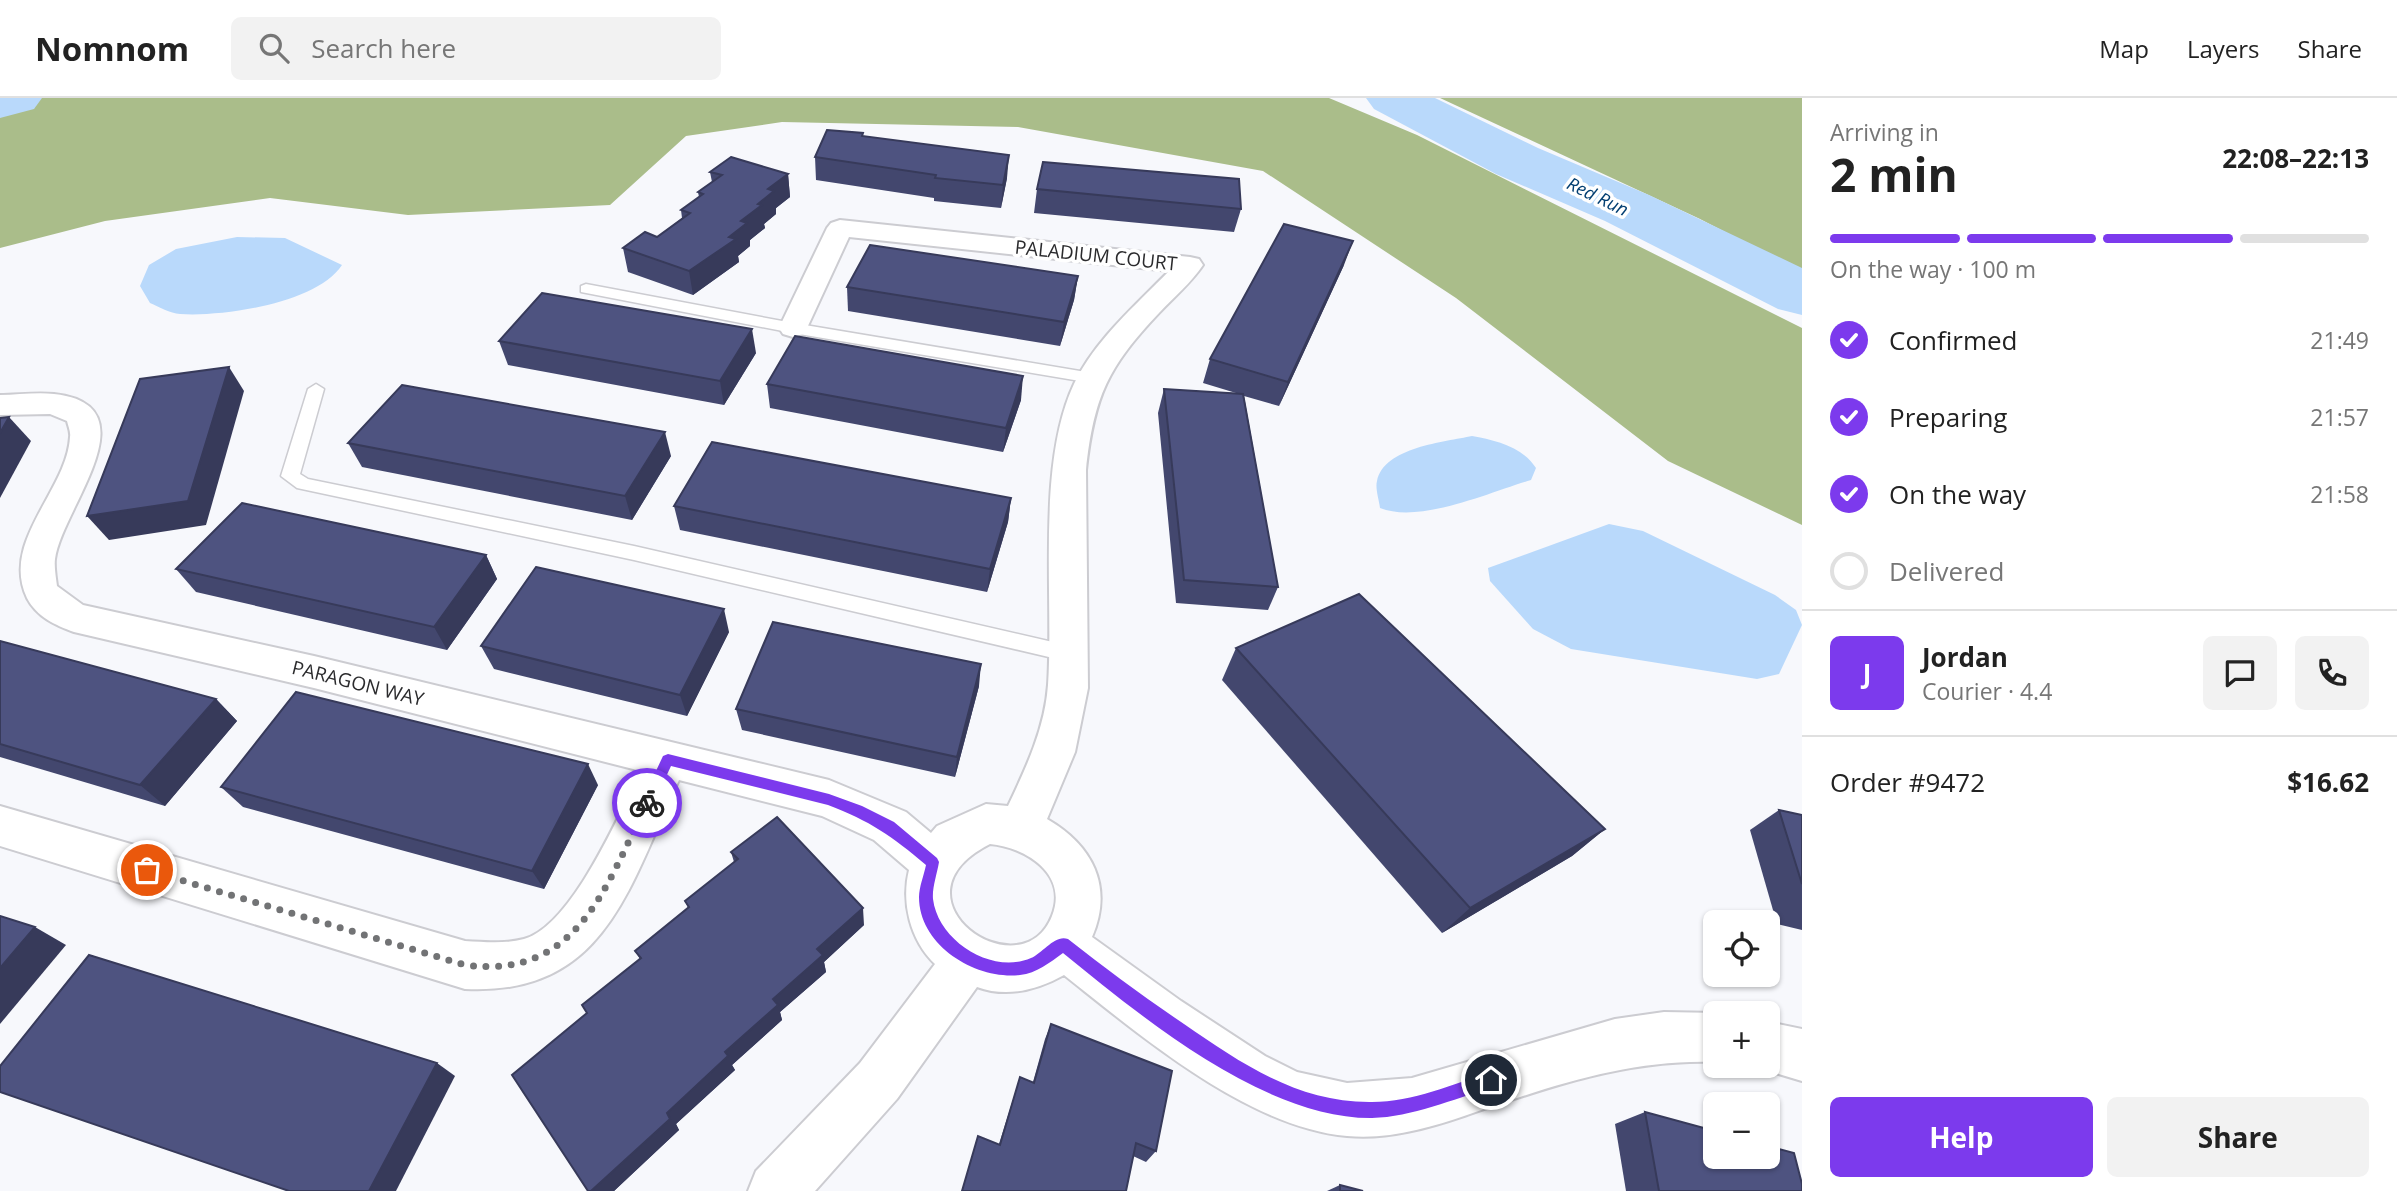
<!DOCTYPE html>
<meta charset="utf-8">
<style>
:root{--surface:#fff;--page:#f2f2f2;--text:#222;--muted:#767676;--line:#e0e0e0;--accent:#7c3aed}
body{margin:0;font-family:"Open Sans",sans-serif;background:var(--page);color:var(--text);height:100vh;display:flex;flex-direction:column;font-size:26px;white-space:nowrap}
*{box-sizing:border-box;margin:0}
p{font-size:23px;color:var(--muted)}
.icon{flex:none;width:38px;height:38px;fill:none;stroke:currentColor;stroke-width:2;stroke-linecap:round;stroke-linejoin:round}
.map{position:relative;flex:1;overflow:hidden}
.panel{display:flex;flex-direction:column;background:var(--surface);width:595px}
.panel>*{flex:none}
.controls{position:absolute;left:1703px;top:812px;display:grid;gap:14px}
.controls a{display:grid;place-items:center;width:77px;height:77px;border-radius:10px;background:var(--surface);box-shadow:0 2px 5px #0004;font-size:35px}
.pin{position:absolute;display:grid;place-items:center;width:60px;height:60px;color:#fff;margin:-30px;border:4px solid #fff;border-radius:50%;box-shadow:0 2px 7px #0007}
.courier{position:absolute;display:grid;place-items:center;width:70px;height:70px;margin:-35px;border:5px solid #7c3aed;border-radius:50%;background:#fff;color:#222;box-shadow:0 2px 9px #0007}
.summary em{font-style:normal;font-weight:700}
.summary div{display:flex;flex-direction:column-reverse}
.summary{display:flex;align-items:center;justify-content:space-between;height:119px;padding:0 28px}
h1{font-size:46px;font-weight:700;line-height:52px}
.bar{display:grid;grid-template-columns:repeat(4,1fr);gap:10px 7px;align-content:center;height:84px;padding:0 28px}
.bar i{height:9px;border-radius:5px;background:var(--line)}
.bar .active{background:var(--accent)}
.bar p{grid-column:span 4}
.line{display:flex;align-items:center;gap:18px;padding:0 28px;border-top:2px solid var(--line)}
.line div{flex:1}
.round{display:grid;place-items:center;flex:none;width:74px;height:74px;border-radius:10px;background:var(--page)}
ol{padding:0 28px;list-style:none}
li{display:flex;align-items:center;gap:21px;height:77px}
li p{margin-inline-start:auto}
li .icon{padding:7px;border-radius:50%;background:var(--accent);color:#fff;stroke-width:4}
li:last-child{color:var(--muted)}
li i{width:38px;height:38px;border:4px solid var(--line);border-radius:50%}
.action{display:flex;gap:14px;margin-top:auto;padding:14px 28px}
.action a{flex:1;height:80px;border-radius:10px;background:var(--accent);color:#fff;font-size:28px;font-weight:700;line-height:80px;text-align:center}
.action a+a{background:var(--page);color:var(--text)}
header{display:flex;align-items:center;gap:42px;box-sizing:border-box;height:98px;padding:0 35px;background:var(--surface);border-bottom:2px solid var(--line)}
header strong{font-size:33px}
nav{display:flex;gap:38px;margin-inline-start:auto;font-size:24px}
.search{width:490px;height:63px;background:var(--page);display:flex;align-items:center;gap:18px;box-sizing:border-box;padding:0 24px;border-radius:10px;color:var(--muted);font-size:26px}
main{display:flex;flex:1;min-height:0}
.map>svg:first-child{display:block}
</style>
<header>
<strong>Nomnom</strong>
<div class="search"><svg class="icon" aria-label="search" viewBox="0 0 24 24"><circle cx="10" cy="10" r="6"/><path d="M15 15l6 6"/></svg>Search here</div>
<nav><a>Map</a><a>Layers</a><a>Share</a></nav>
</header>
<main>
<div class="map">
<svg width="1802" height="1093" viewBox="0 0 1802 1093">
<rect width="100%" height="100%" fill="#f7f8fc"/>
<g fill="#aabd8a">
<polygon points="36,0 1329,0 1417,37 1802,230 1802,427 1668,363 1456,200 1263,73 1018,29 782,24 686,38 610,107 408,117 270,100 105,123 0,150 0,11"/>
<polygon points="1440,0 1802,0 1802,174 1700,121"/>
</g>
<g fill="#b9d9fb">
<path d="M 237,139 L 285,140 L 342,167 C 317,205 224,219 180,216 C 170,215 159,209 150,205 L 140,188 L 149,167 L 176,151 Z"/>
<path d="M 1472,338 C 1495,342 1523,349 1536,370 L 1531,382 C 1490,394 1420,426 1380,410 C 1379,402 1375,390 1377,383 C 1384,349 1445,344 1472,338 Z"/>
<polygon points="1609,426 1643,433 1775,497 1796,512 1802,527 1779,576 1757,581 1571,551 1533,531 1490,483 1488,470"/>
</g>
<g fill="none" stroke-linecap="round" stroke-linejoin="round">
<g fill="#b9d9fb" fill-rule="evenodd">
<polygon points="0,0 42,0 34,11 0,20"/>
<polygon points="1366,0 1435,0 1538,50 1649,97 1802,170 1802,217 1778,211 1605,123 1496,76 1374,11"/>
</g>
<defs>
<g id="service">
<polygon points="586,186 793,225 1092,275 1100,280 1092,285 793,235 581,194 581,188"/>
<polygon points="316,286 324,291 300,376 308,381 634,448 1070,548 1077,550 1081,556 1077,562 1070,564 634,462 297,390 281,378 308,291"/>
</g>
<g id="minor">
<path d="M 840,122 L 1190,159 L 1199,161 L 1203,167 C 1191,185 1174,199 1159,215 C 1108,269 1094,298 1086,372 L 1088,590 L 1075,654 L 1047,721 C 1092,747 1114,788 1092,839 L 1181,903 L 1265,958 L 1297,974 L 1347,985 L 1412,980 L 1615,921 L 1664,914 L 1719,915 L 1715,915 L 1715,964 C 1628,961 1548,989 1467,1017 C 1429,1030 1388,1042 1347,1038 C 1247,1029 1140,937 1064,877 C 1037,892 1007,900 977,889 L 897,1001 L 815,1093 L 748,1093 L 756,1073 L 860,965 L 935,866 C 910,842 901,804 909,772 L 874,742 L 822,718 L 679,682 C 629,788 606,898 465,891 L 0,748 L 0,708 L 465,843 C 485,844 504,846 524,841 C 572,828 619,716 641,673 L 314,590 L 74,534 C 55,527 37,519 27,500 C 0,443 67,393 70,339 C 71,334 68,328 67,323 L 50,316 L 0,317 L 0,297 C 17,297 36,294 54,296 C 155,307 61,412 55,461 C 54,469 56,480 57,488 L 83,507 L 314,558 L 829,682 L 906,714 L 931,735 L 937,728 L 986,706 L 1008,708 C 1026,670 1045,630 1048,587 C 1054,498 1036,367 1074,286 C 1095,242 1136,207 1169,173 L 849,139 L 807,230 L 803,236 L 793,239 L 783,236 L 779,230 L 827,130 L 831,125 ZM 990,746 C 1025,749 1069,776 1052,818 C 1021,896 883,800 990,746 Z"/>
<polygon points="1768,924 1802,931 1802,983 1752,968 1768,968"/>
</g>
</defs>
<use href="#service" stroke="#ccccd1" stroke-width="3"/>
<use href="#minor" stroke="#ccccd1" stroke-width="4"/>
<use href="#service" fill="#fff" fill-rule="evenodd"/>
<use href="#minor" fill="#fff" fill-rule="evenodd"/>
</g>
<g fill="#43476e">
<polygon points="863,38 1007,80 1001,110 934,103 934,100 816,82 815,59"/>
<polygon points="710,74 788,76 790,99 776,110 776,116 764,126 765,130 750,142 750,148 738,158 739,164 693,197 628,174 623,150 657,139 682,120 681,112 699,99 698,94 712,84"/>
<polygon points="1037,91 1241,111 1234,134 1034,115"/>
<polygon points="1344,167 1279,308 1244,298 1278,489 1268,512 1176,505 1158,315 1164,291 1236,295 1203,285 1210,261"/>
<polygon points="1078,178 1074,202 1060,248 848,213 847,189"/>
<polygon points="499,243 756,255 724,307 508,267"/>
<polygon points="767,286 1021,302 1003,354 770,310"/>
<polygon points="348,345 671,358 632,422 362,369"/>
<polygon points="1011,400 1008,424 987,494 680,432 674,408"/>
<polygon points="486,457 497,481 447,552 196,494 176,471"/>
<polygon points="729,534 687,618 494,571 481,548"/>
<polygon points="0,543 216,601 237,623 165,708 0,659"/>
<polygon points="1236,550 1605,731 1572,758 1442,835 1222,582"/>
<polygon points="979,588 955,679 742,632 736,611"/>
<polygon points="598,687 544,791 243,709 221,689"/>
<polygon points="1779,712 1802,717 1802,832 1777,826 1750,732"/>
<polygon points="731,754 864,827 824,864 826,874 780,914 782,922 732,967 735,972 676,1026 679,1032 614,1093 588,1093 587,915 640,861 635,853 688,810 685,803 734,764"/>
<polygon points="1051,926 1156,1053 1146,1064 1133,1058 962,1093 999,1046 1020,979 1033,984 1045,941"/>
<polygon points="1645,1014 1802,1093 1626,1093 1615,1026"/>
<polygon points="1340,1087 1363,1093 1327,1093"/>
</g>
<g fill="#373a5a">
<polygon points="1009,57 1007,80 1001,110 1003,87"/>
<polygon points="788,76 790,99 776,110 776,116 764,126 765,130 750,142 750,148 738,158 739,164 693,197 689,173 729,139 741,123 758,106 768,91"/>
<polygon points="1353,143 1344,167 1279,308 1288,284"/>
<polygon points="1078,178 1074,202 1060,248 1064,224"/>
<polygon points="752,231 756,255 724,307 720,283"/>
<polygon points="229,269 244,293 206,427 109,442 87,418"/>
<polygon points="1023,278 1021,302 1003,354 1006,330"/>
<polygon points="9,319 31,343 0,400 0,335"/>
<polygon points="665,334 671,358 632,422 625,398"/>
<polygon points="1011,400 1008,424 987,494 990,471"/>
<polygon points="486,457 497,481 447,552 434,529"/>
<polygon points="724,511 729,534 687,618 680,597"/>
<polygon points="981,566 979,588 955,679 957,659"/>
<polygon points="216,601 237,623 165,708 140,687"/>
<polygon points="588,666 598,687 544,791 532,773"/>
<polygon points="1605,731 1572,758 1442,835 1470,810"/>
<polygon points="863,810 864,827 824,864 826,874 780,914 782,922 732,967 735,972 676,1026 679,1032 614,1093 591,1093 725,954 817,851"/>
<polygon points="35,829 66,847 0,926 0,870"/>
<polygon points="437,965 455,978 396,1093 369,1093"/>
</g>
<g fill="#4e5380" stroke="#373a5a" stroke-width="2">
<polygon points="827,32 863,35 862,38 1009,57 1003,87 935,80 936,77 815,59"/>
<polygon points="731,59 788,76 768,91 774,93 758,106 762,107 741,123 747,125 729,139 736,141 689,173 623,150 645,134 657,139 690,115 681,112 703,96 698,94 722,77 710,74"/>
<polygon points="1043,64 1239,81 1241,111 1037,91"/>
<polygon points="1284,126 1353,143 1288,284 1210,261"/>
<polygon points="870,147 1078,178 1064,224 847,189"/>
<polygon points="542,195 752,231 720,283 499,243"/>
<polygon points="795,238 1023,278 1006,330 767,286"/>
<polygon points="229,269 188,403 87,418 140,281"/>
<polygon points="402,287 665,334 625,398 348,345"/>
<polygon points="1164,291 1243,296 1278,489 1184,482"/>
<polygon points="9,319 0,335 0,320"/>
<polygon points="712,344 1011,400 990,471 674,408"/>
<polygon points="242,405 486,457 434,529 176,471"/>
<polygon points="536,469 724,511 680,597 481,548"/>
<polygon points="1359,496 1605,731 1470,810 1236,550"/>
<polygon points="773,524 981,566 957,659 736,611"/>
<polygon points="0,543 216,601 140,687 0,646"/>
<polygon points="296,594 588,666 532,773 221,689"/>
<polygon points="1779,712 1802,717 1802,786"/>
<polygon points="777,719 863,810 817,851 823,857 773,901 778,907 725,954 728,958 667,1015 670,1021 591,1093 588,1093 512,977 587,915 582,907 641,860 635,853 689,809 685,803 738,761 731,754"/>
<polygon points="0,818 35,829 0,870"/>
<polygon points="89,857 437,965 369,1093 289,1093 0,994 0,968"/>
<polygon points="1051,926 1172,973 1156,1053 1136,1045 1126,1093 962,1093 978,1038 1000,1047 1020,979 1034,985"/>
<polygon points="1645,1014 1715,1033 1715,1059 1768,1059 1768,1048 1794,1055 1802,1086 1802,1093 1659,1093"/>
<polygon points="1340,1087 1363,1093 1340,1093"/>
</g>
<path fill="#7c3aed" d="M 668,656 L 829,696 L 862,708 L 894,724 L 937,760 L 939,764 C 937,776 932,790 933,801 C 938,843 992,877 1031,860 C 1043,855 1055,836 1068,841 C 1106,871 1144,899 1184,926 C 1242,966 1299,1005 1372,1004 C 1413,1004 1453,986 1491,974 L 1498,982 L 1491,990 C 1453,1001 1412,1019 1372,1020 C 1265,1021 1143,920 1063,855 C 1049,865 1037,875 1020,877 C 976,882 919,848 919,799 C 919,789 924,777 926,767 C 892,738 870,723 828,707 L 671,668 L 652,709 L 643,709 L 641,705 L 663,658 Z"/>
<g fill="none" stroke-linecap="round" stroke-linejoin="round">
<path stroke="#727375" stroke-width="7" stroke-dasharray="0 12.6" d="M 147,772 L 465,867 C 578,882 606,788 647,705"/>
</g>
<g text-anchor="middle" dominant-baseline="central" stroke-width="7" stroke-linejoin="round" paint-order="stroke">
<g font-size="18" font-style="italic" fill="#033f72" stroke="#fff">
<text transform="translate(1598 98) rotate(26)">Red Run</text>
</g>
<g font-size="19" fill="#2b2b2d" stroke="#fff">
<text transform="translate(1096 157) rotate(6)">PALADIUM COURT</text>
<text transform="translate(358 585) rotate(14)">PARAGON WAY</text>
</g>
</g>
</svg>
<div class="controls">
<a><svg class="icon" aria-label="locate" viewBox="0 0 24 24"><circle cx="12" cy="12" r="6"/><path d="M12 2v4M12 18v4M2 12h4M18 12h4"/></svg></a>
<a>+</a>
<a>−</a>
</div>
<div class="pin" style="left:147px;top:772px;background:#ea580c"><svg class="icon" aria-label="bag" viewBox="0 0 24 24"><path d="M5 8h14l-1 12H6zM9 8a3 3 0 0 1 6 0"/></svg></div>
<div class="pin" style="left:1491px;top:982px;background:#1f2937"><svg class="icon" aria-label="home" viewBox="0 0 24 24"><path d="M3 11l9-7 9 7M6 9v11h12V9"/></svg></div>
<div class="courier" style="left:647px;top:705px"><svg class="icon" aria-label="bike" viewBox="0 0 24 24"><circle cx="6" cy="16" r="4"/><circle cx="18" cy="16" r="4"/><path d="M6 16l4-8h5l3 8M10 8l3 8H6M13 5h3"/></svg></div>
</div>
<section class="panel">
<div class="summary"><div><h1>2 min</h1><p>Arriving in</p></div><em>22:08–22:13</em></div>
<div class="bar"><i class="active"></i><i class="active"></i><i class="active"></i><i></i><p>On the way · 100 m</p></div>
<ol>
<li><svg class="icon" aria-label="check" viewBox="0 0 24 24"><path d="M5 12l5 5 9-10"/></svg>Confirmed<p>21:49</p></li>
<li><svg class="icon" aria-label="check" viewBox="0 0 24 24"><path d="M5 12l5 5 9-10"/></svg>Preparing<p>21:57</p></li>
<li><svg class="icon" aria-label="check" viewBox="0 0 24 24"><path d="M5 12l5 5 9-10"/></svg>On the way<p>21:58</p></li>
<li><i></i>Delivered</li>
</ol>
<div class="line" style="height:126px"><b class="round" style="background:var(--accent);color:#fff">J</b><div><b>Jordan</b><p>Courier · 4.4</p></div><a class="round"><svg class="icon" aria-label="chat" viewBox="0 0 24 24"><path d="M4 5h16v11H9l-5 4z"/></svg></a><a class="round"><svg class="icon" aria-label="phone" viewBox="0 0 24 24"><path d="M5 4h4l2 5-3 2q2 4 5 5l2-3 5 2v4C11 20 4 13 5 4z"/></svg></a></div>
<div class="line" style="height:91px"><div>Order #9472</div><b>$16.62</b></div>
<div class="action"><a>Help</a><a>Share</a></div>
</section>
</main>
